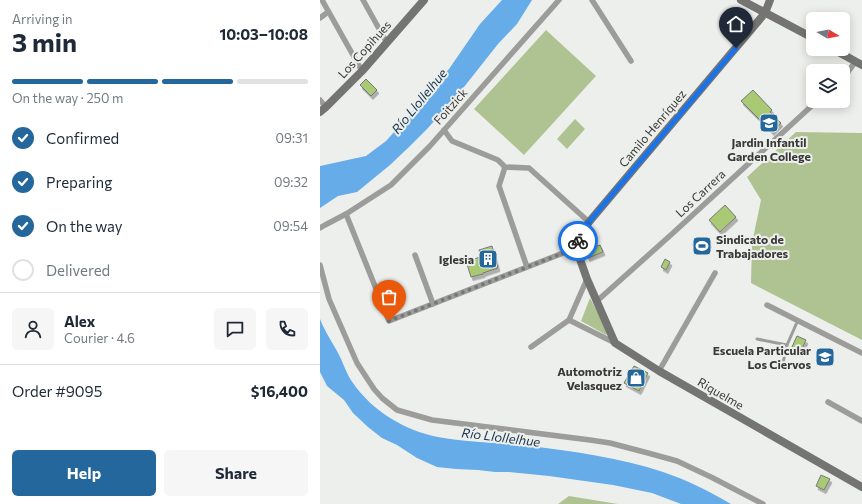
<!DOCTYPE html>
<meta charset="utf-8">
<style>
:root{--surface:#fff;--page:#f6f6f7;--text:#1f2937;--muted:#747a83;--line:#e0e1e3;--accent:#24679c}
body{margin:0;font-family:Commissioner,sans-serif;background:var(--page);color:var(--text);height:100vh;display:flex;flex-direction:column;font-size:15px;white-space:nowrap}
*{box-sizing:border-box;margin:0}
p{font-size:13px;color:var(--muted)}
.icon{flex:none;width:22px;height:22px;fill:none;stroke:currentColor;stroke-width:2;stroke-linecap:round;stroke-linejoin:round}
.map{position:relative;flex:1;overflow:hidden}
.panel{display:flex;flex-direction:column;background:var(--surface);width:320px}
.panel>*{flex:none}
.needle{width:26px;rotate:100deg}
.buttons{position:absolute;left:486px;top:12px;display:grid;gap:8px}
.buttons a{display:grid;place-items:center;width:44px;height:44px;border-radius:6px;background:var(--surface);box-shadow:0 2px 10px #0003;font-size:20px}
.pin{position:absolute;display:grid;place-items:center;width:34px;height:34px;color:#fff;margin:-41px -17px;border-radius:50% 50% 50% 0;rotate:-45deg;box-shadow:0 0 4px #0007}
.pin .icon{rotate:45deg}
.courier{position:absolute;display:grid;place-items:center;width:40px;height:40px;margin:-20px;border:3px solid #1a73e8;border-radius:50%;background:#fff;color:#222;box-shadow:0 1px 5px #0007}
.headline em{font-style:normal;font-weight:700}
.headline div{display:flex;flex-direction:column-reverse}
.headline{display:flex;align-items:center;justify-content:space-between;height:68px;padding:0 12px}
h1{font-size:26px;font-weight:700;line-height:30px}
.bar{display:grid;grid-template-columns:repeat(4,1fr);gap:6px 4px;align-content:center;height:48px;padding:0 12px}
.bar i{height:5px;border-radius:3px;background:var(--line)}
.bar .on{background:var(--accent)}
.bar p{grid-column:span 4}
.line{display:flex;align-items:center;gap:10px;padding:0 12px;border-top:1px solid var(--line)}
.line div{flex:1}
.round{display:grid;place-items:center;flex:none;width:42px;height:42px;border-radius:6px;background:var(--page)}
ol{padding:0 12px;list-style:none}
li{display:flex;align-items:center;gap:12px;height:44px}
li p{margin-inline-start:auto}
li .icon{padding:4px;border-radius:50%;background:var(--accent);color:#fff;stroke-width:4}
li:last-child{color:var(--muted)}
li i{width:22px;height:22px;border:2px solid var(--line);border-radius:50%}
.action{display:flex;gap:8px;margin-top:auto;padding:8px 12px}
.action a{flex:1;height:46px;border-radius:6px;background:var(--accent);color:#fff;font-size:16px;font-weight:700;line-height:46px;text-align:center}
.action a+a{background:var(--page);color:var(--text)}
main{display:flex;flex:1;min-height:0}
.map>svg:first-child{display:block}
</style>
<main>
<section class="panel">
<div class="headline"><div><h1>3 min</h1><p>Arriving in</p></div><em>10:03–10:08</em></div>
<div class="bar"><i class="on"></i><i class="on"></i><i class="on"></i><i></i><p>On the way · 250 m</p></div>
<ol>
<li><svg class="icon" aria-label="check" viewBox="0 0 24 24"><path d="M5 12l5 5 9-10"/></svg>Confirmed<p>09:31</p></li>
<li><svg class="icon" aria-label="check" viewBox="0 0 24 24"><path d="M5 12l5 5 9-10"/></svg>Preparing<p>09:32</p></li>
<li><svg class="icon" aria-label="check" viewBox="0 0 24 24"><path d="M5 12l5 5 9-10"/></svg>On the way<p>09:54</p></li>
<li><i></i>Delivered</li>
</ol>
<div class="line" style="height:72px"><a class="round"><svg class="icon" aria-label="person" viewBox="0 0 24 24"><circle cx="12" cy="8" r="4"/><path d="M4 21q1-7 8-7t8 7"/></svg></a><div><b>Alex</b><p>Courier · 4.6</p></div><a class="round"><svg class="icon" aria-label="chat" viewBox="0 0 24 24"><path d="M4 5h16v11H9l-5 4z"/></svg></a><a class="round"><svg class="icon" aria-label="phone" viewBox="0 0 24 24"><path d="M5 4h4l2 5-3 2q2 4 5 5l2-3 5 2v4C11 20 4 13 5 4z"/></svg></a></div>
<div class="line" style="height:52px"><div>Order #9095</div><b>$16,400</b></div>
<div class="action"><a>Help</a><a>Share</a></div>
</section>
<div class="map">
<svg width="542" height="504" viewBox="0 0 542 504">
<defs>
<filter id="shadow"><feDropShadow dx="2" dy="3.5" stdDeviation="0" flood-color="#0004"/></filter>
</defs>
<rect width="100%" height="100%" fill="#edefec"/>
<g fill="#afc392">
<polygon points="226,30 276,76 204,155 154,109"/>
<polygon points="255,119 265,129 247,149 237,139"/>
<polygon points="476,132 542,133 542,340 431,283 432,243 441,200 427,177"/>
<polygon points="270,298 288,332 286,335 261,321"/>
<polygon points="249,496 298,504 238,504"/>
</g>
<g fill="#65ace9">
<polygon points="182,0 212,0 197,24 178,44 144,87 108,128 89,147 70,165 37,192 18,196 0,208 0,166 46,156 66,141 93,111 129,69 160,24"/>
<polygon points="378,237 392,247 386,255 372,245"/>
<path d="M 0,319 C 4,330 11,340 17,351 C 23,361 26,374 33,383 C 52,411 86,431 118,437 C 148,443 179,442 209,446 C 253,451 301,458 343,472 C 367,480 389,491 411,504 L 361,504 L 332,493 L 293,485 L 229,476 L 189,472 L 175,472 L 158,470 L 136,469 L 117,467 L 97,458 L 77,445 L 62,438 L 48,427 L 33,413 L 24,400 L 7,386 L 0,372 Z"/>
</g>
<g fill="#a9c975" stroke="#777876" filter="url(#shadow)">
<polygon points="46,79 57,90 51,96 40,85"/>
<polygon points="433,90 452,110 450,112 461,123 452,132 421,101"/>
<polygon points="405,205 416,217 400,232 389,220"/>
<polygon points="280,245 283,252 268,258 265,251"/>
<polygon points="172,246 178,268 163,273 163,274 151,277 146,261 161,257 159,250"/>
<polygon points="345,259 350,262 346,270 341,267"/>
<polygon points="477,336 486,340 480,353 471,349"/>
<polygon points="314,366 328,373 319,391 304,383"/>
<polygon points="501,475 510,479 504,490 496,486"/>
</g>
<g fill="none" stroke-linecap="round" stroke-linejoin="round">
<g stroke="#9c9c9b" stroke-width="3">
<polyline points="437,339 467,345"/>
<polyline points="462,367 467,345 478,320"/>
</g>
<g stroke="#9c9c9b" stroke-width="5.5">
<polyline points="2,0 42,71"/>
<polyline points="43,0 67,43"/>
<polyline points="272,0 311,61"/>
<polyline points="0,18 8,12"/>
<polyline points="523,77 527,73 536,61"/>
<polyline points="0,100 6,107"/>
<polyline points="124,130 132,141 178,160 185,167 209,168 269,222"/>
<polyline points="185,167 179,186 207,267"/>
<polyline points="26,214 69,321 256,248"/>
<polyline points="0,228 5,225 26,214 71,185 110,146 239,0"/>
<polyline points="95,255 113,304"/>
<polyline points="0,265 9,299 37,363 54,389 62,398 77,410 112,420 270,440 290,443 328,453 357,461 393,478 443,504"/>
<polyline points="277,301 353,233 497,101"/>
<polyline points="447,305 542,353"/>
<polyline points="249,320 295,343"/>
<polyline points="211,347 249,320 267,279"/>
<polyline points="339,371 395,273"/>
<polyline points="508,402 542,421"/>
</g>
<g stroke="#747573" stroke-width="8">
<polyline points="421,0 493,38"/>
<polyline points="450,0 445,13 269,222 260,235 256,248 267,279 295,343 339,371 542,487"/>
<polyline points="513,49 542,65"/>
<polyline points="0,112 6,107 42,71 104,0"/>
</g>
</g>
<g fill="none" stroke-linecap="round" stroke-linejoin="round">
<polyline stroke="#777876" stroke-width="4" stroke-dasharray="0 7.2" points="69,321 256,248 258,241"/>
<polyline stroke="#1a73e8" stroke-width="5" points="258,241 260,235 269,222 416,48"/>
</g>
<defs>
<symbol id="school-square" viewBox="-11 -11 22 22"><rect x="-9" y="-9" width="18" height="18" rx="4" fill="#24679c" stroke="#edefec"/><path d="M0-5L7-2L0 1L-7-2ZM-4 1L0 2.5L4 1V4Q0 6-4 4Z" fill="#fff"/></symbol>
<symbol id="stadium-square" viewBox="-11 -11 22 22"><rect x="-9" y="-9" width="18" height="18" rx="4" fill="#24679c" stroke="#edefec"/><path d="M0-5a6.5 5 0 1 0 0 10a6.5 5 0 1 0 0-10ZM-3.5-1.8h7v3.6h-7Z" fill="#fff"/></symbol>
<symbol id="building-square" viewBox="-11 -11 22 22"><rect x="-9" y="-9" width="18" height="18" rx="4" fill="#24679c" stroke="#edefec"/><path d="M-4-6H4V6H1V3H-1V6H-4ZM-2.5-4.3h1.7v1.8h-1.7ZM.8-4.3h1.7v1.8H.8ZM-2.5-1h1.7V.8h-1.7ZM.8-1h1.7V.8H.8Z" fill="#fff"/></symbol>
<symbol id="shop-square" viewBox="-11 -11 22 22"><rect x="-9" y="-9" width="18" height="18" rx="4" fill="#24679c" stroke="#edefec"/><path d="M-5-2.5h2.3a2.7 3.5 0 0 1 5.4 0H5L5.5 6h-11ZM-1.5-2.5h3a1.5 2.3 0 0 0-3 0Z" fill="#fff"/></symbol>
</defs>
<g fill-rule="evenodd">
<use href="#school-square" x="438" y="112" width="22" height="22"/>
<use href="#stadium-square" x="371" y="235" width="22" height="22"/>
<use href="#building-square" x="157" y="248" width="22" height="22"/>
<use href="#school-square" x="494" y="346" width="22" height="22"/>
<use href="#shop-square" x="305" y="367" width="22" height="22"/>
</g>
<g text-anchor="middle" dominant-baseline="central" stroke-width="4" stroke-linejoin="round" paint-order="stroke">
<g font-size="12" fill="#383837" stroke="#edefec">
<text transform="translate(44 49) rotate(-48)">Los Copihues</text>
<text transform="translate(130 106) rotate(-48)">Foitzick</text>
<text transform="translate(332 128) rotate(-50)">Camilo Henríquez</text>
<text transform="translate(380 193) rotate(-43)">Los Carrera</text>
<text transform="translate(401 393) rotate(30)">Riquelme</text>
</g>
<g font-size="12" font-weight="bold" fill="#383837" stroke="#edefec" text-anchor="end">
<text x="449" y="142" text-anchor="middle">Jardin Infantil<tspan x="449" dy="14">Garden College</tspan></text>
<text x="396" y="239" text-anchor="start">Sindicato de<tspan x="396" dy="14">Trabajadores</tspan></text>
<text x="154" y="259">Iglesia</text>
<text x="491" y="350">Escuela Particular<tspan x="491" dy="14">Los Ciervos</tspan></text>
<text x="302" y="371">Automotriz<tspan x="302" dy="14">Velasquez</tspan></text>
</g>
<g font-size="13" font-style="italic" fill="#17354e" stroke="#edefec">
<text transform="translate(99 101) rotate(-51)">Río Llollelhue</text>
<text transform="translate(181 437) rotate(7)">Río Llollelhue</text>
</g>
</g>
</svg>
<div class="buttons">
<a><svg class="needle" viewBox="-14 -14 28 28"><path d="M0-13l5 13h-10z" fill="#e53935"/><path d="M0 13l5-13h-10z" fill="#747a83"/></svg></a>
<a><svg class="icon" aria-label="layers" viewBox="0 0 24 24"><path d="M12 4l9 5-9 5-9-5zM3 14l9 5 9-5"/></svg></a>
</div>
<div class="pin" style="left:69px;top:321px;background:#ea580c"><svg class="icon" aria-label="bag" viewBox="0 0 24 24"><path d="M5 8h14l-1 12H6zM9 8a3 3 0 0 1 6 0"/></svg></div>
<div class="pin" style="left:416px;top:48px;background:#1f2937"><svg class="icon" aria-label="home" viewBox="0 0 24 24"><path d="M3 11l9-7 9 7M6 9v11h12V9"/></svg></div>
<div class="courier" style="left:258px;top:241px"><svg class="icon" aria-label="bike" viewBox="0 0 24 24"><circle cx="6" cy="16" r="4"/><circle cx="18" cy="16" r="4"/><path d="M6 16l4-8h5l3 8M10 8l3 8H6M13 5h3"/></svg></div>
</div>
</main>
